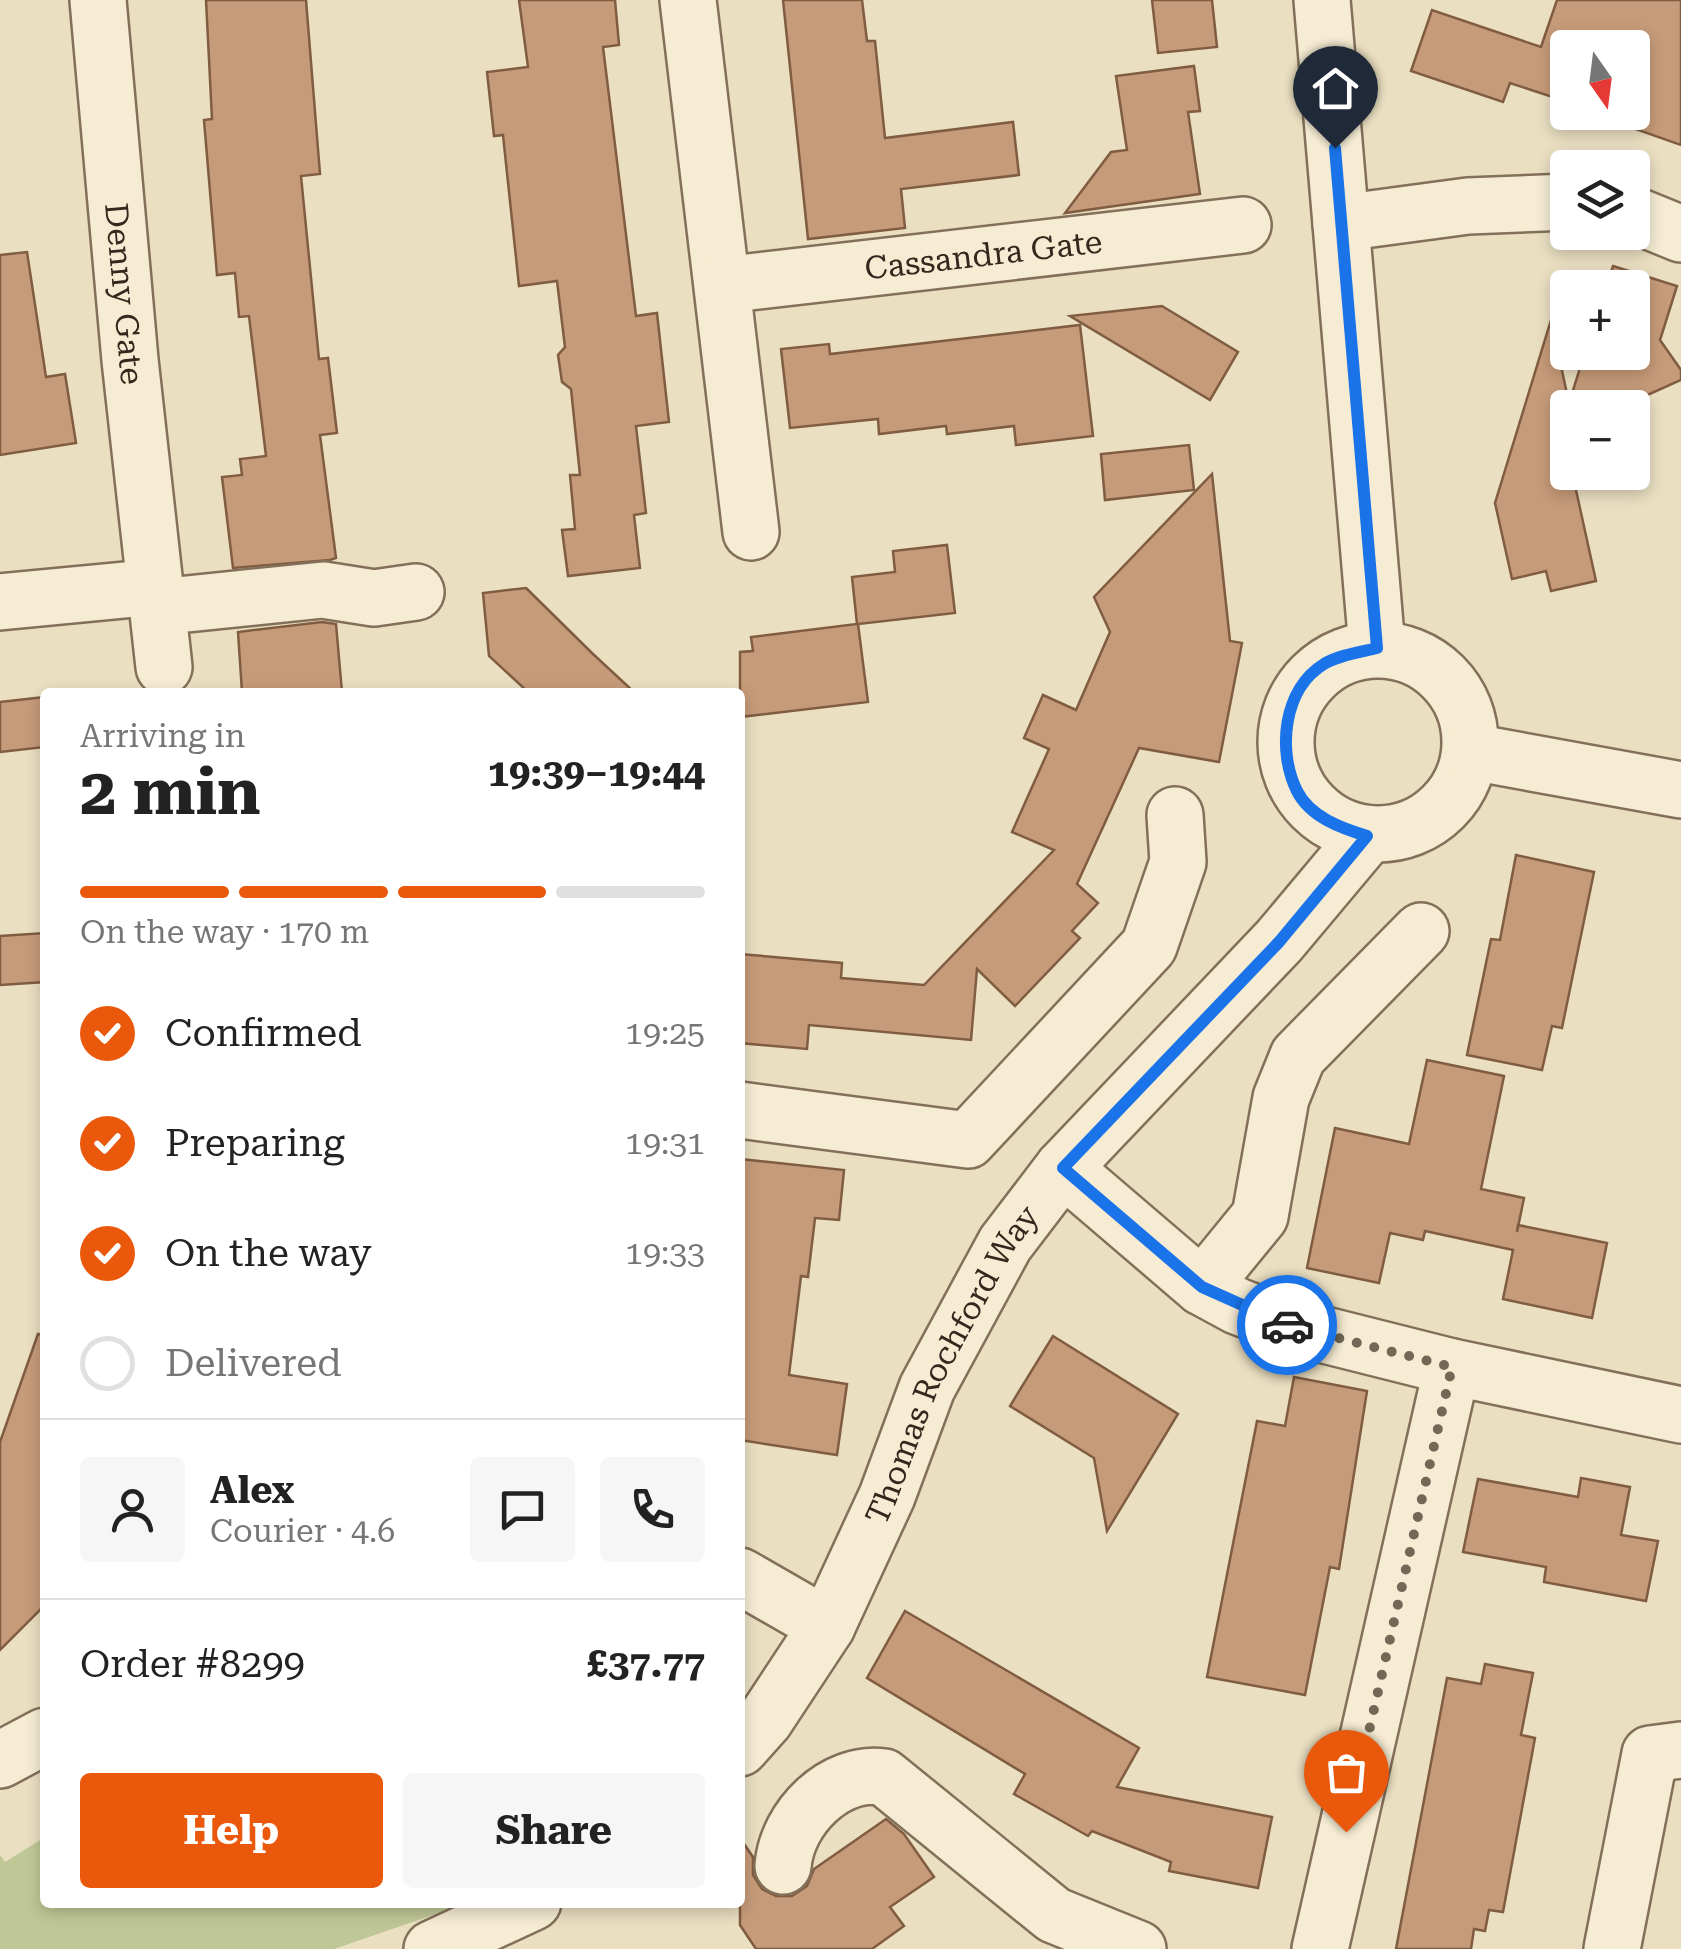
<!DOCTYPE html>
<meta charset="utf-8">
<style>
:root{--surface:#fff;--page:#f6f6f6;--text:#222;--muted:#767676;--line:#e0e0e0;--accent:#ea580c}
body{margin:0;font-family:"Roboto Serif",serif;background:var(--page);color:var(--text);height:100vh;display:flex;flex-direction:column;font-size:38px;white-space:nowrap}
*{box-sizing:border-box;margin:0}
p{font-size:32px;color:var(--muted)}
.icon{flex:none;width:55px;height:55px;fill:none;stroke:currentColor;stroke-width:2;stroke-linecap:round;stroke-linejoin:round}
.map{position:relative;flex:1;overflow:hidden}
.side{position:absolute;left:40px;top:688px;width:705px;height:1220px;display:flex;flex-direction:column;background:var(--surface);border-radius:10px;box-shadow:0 5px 15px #0003}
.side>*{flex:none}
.needle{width:65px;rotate:166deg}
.buttons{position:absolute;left:1550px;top:30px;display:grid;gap:20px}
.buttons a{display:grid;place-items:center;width:100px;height:100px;border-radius:10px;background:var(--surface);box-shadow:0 5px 15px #0003;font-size:50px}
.pin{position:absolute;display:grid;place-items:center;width:85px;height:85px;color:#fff;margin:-102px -42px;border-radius:50% 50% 50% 0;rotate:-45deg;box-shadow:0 0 10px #0007}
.pin .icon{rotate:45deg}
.courier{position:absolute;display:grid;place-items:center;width:100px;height:100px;margin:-50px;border:8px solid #1a73e8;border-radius:50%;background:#fff;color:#222;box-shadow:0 2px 12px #0007}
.headline em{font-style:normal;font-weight:700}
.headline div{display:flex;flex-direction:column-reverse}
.headline{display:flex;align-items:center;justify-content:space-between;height:170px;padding:0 40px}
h1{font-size:65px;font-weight:700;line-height:75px}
.bar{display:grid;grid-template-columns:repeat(4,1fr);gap:15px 10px;align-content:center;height:120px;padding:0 40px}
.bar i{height:12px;border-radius:8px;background:var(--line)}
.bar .active{background:var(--accent)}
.bar p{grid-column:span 4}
.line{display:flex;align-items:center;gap:25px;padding:0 40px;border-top:2px solid var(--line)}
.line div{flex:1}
.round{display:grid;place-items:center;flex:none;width:105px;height:105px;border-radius:10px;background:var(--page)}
ol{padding:0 40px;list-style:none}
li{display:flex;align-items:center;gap:30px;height:110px}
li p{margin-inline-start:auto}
li .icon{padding:10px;border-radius:50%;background:var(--accent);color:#fff;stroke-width:4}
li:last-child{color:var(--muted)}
li i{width:55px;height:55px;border:5px solid var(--line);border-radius:50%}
.cta{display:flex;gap:20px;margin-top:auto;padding:20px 40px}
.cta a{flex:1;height:115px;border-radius:10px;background:var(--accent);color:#fff;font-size:40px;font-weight:700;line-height:115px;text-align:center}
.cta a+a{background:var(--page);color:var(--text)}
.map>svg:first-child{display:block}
</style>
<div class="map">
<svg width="1681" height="1949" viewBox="0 0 1681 1949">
<rect width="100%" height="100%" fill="#eadfc1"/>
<polygon fill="#c0c796" points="45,1837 45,1902 468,1903 334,1949 0,1949 0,1855 5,1862"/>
<g fill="#c69b79" stroke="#805c41" stroke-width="2.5">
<polygon points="206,0 306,0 320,174 301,176 319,359 328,358 337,433 320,435 336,558 330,560 233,568 222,477 242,475 240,459 266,456 249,316 239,317 235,273 217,275 204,120 212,119"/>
<polygon points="519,0 615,0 619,45 603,47 636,316 657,313 669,422 636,426 646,513 634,515 640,568 568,576 562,530 575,529 570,475 580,475 571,389 562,382 558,355 565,347 557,281 519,286 503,135 494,136 487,72 528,67"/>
<polygon points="783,0 862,0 867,41 875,41 885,138 1013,122 1019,175 901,189 905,228 808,239"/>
<polygon points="1152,0 1212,0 1217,47 1158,53"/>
<polygon points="1557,0 1681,0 1681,145 1593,114 1632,112 1632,48 1568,48 1568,102 1510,83 1503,102 1411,71 1432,10 1541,47"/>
<polygon points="1194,66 1200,111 1188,112 1200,194 1065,213 1111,152 1127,150 1116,76"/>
<polygon points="27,252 46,377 65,374 76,443 0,455 0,255"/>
<polygon points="1613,266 1677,286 1660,340 1681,370 1681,380 1634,401 1632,408 1568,408 1568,472 1585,472 1586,478 1574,481 1596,581 1551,591 1546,571 1512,579 1495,503 1551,320 1569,403 1585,352 1632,352 1632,288 1606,288"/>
<polygon points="1162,306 1238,352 1210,400 1070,316"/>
<polygon points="1080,325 1093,436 1016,445 1014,426 947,434 946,426 879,434 878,419 790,428 781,349 829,344 830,354"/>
<polygon points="1189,445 1194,490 1105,500 1101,454"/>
<polygon points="1212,474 1230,641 1242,643 1219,762 1139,748 1077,884 1098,903 1072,931 1080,938 1015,1006 977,969 971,1040 809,1025 807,1049 740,1043 740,954 842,963 841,978 924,985 1054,850 1012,832 1049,749 1024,738 1043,695 1076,710 1110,632 1094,597"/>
<polygon points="947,545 955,613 858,624 868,702 740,717 740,652 753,651 751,637 857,624 852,577 895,572 893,551"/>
<polygon points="526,588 593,654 634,692 528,692 489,656 483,593"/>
<polygon points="322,622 336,624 342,692 242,692 238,632"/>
<polygon points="45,697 45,747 0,752 0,702"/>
<polygon points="1516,855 1594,872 1562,1028 1552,1026 1542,1070 1467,1055 1491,939 1500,940"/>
<polygon points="45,933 45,982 0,985 0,936"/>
<polygon points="1427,1060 1504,1076 1481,1189 1524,1198 1517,1232 1518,1225 1607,1243 1592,1318 1503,1299 1513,1250 1425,1231 1423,1240 1390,1233 1379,1283 1307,1268 1335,1128 1409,1144"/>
<polygon points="740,1159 844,1170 839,1220 815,1218 808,1277 801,1276 789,1375 847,1384 837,1455 740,1440"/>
<polygon points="38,1334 45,1335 45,1605 0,1650 0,1442"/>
<polygon points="1053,1336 1178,1414 1107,1531 1094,1458 1010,1406"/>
<polygon points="1294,1377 1367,1391 1339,1569 1330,1567 1305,1695 1207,1677 1257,1421 1285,1426"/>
<polygon points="1581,1478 1630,1487 1621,1535 1658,1541 1646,1601 1544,1582 1546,1567 1463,1552 1478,1479 1578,1497"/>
<polygon points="905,1611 1139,1748 1117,1787 1272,1817 1258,1888 1169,1871 1171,1862 1092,1831 1088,1836 1014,1794 1025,1774 867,1678"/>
<polygon points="1485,1664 1533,1673 1521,1735 1535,1738 1503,1912 1489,1910 1485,1931 1474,1929 1471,1949 1396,1949 1447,1678 1481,1684"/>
<polygon points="886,1819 904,1834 934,1877 890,1907 904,1926 872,1949 756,1949 740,1925 740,1838 753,1857 753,1875 762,1889 776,1896 792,1896 807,1886 814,1869"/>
</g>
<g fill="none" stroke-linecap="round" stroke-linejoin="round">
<defs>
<g id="minor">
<path id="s1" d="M 98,0 L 130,360 L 164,667"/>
<polyline points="688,0 751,532"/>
<polyline points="1322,0 1377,648"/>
<polyline points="1632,214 1681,234"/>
<polyline points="1341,223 1468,206 1568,202"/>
<path id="s2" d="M 723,285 L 1243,225"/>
<polyline points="0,602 156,587"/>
<polyline points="158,607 323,590 374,598 416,592"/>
<circle cx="1378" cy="742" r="92"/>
<polyline points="1472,752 1681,790"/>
<polyline points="740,1110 968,1140 1149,946 1178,862 1175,815"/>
<polyline points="1063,1168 1202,1287 1237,1306 1289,1326 1452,1367 1681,1415"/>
<polyline points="1202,1287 1260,1216 1281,1098 1298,1056 1421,931"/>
<polyline points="740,1576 827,1626"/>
<path id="s3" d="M 740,1748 L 765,1720 L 827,1626 L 887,1496 L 927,1388 L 1005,1244 L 1063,1168 L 1279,941 L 1367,836"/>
<polyline points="0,1760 45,1736"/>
<path d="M 783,1866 C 787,1818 834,1770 884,1777 L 1054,1915 L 1138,1949"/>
<polyline points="432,1949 533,1902"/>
<polyline points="1320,1949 1452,1367"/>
<polyline points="1612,1949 1650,1754 1681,1750"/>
</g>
</defs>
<use href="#minor" stroke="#83705a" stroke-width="60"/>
<use href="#minor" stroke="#f6ecd3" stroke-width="55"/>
</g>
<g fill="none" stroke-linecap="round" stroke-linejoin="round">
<polyline stroke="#736856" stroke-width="10" stroke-dasharray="0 18" points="1287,1325 1452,1367 1346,1832"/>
<path stroke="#1a73e8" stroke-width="12" d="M 1287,1325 L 1202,1287 L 1063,1168 L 1279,942 L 1367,836 C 1341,828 1310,817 1297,791 C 1277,751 1283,689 1324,664 C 1338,655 1361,652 1377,648 L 1335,148"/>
</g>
<g text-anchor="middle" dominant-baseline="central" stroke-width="10" stroke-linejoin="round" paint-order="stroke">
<g font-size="32" fill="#33281d" stroke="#f2e9d0">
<text stroke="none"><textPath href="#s2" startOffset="262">Cassandra Gate</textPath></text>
<text stroke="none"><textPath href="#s1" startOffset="295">Denny Gate</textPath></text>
<text stroke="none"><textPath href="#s3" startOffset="440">Thomas Rochford Way</textPath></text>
</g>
</g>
</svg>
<div class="buttons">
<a><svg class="needle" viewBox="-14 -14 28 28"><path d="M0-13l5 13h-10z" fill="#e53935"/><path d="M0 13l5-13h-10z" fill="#767676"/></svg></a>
<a><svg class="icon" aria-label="layers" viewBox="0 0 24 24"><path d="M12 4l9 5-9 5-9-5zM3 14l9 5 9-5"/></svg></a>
<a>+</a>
<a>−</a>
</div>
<div class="pin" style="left:1346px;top:1832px;background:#ea580c"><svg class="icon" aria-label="bag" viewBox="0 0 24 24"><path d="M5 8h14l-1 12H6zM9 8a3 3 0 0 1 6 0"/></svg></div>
<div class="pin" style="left:1335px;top:148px;background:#1f2937"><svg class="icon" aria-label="home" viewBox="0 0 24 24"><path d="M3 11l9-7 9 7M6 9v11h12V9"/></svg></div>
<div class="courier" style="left:1287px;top:1325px"><svg class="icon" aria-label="car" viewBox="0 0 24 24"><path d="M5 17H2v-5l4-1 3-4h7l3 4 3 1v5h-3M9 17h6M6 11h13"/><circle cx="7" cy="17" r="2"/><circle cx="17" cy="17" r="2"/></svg></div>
<section class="side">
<div class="headline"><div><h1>2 min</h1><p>Arriving in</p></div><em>19:39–19:44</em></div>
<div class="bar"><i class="active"></i><i class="active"></i><i class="active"></i><i></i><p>On the way · 170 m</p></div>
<ol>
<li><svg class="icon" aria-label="check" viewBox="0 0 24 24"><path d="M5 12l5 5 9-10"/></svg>Confirmed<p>19:25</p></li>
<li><svg class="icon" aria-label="check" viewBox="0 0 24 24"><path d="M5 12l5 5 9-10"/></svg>Preparing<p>19:31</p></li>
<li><svg class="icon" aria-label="check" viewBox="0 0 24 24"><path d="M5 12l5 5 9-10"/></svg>On the way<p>19:33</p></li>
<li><i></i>Delivered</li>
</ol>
<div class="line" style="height:180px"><a class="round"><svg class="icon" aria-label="person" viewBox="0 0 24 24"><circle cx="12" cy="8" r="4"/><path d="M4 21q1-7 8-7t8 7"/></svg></a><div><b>Alex</b><p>Courier · 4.6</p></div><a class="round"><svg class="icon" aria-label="chat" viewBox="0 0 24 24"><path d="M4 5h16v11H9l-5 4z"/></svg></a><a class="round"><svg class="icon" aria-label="phone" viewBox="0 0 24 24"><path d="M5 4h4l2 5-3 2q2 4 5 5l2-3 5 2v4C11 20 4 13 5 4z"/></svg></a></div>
<div class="line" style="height:130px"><div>Order #8299</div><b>£37.77</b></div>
<div class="cta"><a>Help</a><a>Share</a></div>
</section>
</div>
